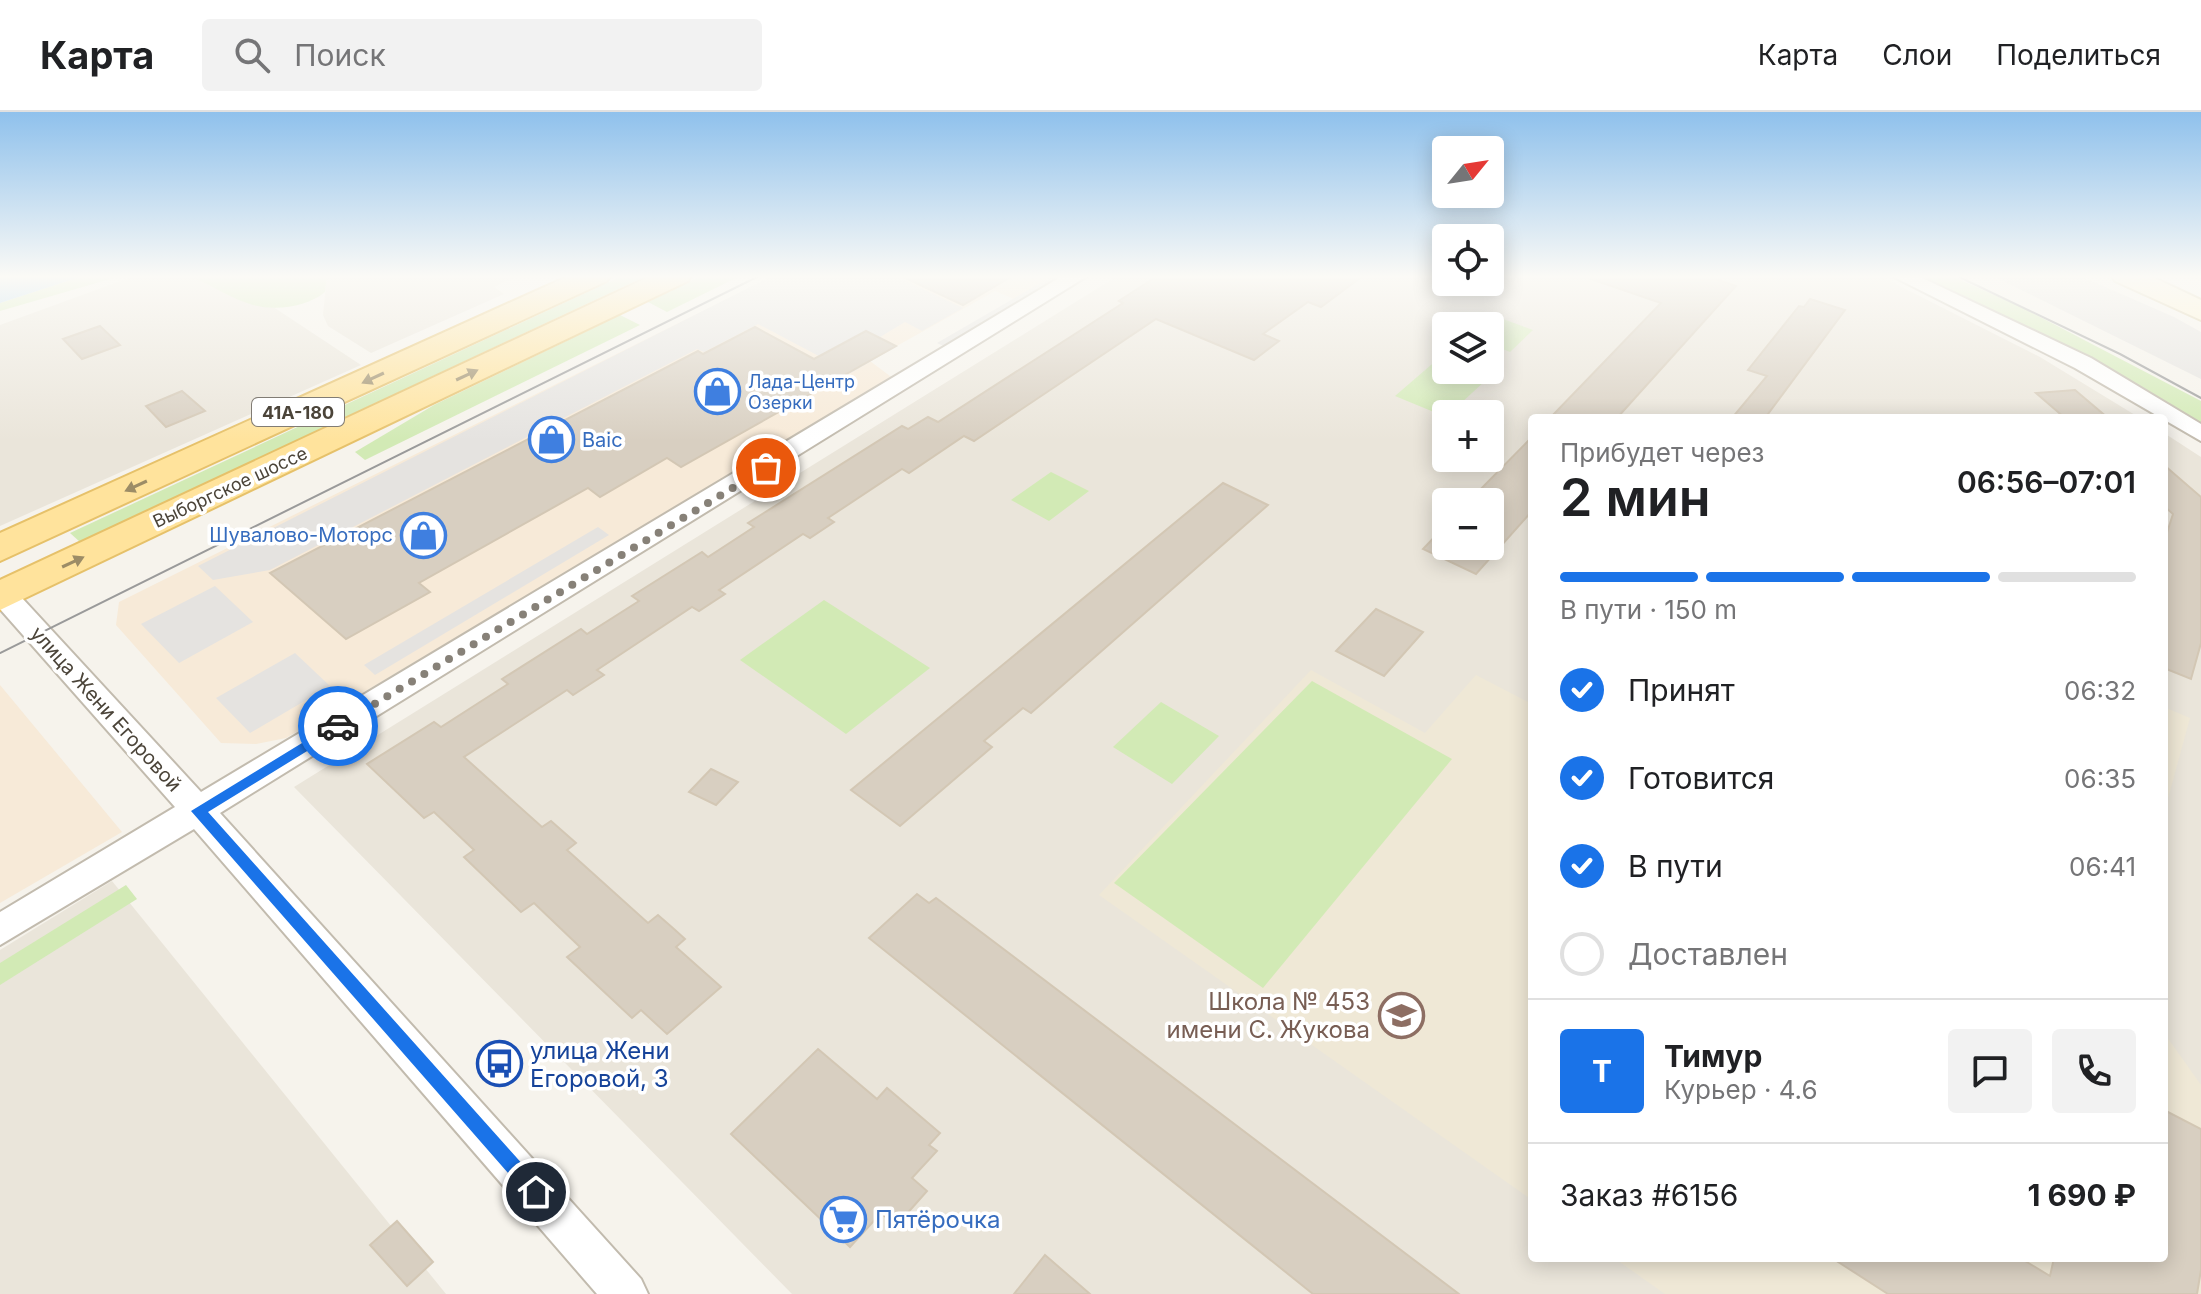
<!DOCTYPE html>
<html lang="ru">
<meta charset="utf-8">
<style>
:root{--surface:#fff;--page:#f2f2f2;--text:#202124;--muted:#757577;--line:#e0e0e0;--accent:#1a73e8}
body{margin:0;font-family:Inter,sans-serif;background:var(--page);color:var(--text);height:100vh;display:flex;flex-direction:column;font-size:30px;white-space:nowrap}
*{box-sizing:border-box;margin:0}
p{font-size:26px;color:var(--muted)}
.icon{flex:none;width:44px;height:44px;fill:none;stroke:currentColor;stroke-width:2;stroke-linecap:round;stroke-linejoin:round}
.map{position:relative;flex:1;overflow:hidden}
.panel{position:absolute;left:1528px;top:302px;width:640px;height:848px;display:flex;flex-direction:column;background:var(--surface);border-radius:8px;box-shadow:0 4px 20px #0003}
.panel>*{flex:none}
.needle{width:52px;rotate:60deg}
.fabs{position:absolute;left:1432px;top:24px;display:grid;gap:16px}
.fabs a{display:grid;place-items:center;width:72px;height:72px;border-radius:8px;background:var(--surface);box-shadow:0 4px 20px #0003;font-size:40px}
.pin{position:absolute;display:grid;place-items:center;width:68px;height:68px;color:#fff;margin:-34px;border:4px solid #fff;border-radius:50%;box-shadow:0 2px 8px #0007}
.courier{position:absolute;display:grid;place-items:center;width:80px;height:80px;margin:-40px;border:6px solid #1a73e8;border-radius:50%;background:#fff;color:#222;box-shadow:0 2px 10px #0007}
.headline em{font-style:normal;font-weight:600}
.headline div{display:flex;flex-direction:column-reverse}
.headline{display:flex;align-items:center;justify-content:space-between;height:136px;padding:0 32px}
h1{font-size:52px;font-weight:600;line-height:60px}
.bar{display:grid;grid-template-columns:repeat(4,1fr);gap:12px 8px;align-content:center;height:96px;padding:0 32px}
.bar i{height:10px;border-radius:6px;background:var(--line)}
.bar .on{background:var(--accent)}
.bar p{grid-column:span 4}
.line{display:flex;align-items:center;gap:20px;padding:0 32px;border-top:2px solid var(--line)}
.line div{flex:1}
.round{display:grid;place-items:center;flex:none;width:84px;height:84px;border-radius:8px;background:var(--page)}
ol{padding:0 32px;list-style:none}
li{display:flex;align-items:center;gap:24px;height:88px}
li p{margin-inline-start:auto}
li .icon{padding:8px;border-radius:50%;background:var(--accent);color:#fff;stroke-width:4}
li:last-child{color:var(--muted)}
li i{width:44px;height:44px;border:4px solid var(--line);border-radius:50%}
header{display:flex;align-items:center;gap:48px;box-sizing:border-box;height:112px;padding:0 40px;background:var(--surface);border-bottom:2px solid var(--line)}
header strong{font-size:38px}
nav{display:flex;gap:44px;margin-inline-start:auto;font-size:28px}
.search{width:560px;height:72px;background:var(--page);display:flex;align-items:center;gap:20px;box-sizing:border-box;padding:0 28px;border-radius:8px;color:var(--muted);font-size:30px}
.map>svg:first-child{display:block}
</style>
<header>
<strong>Карта</strong>
<div class="search"><svg class="icon" aria-label="search" viewBox="0 0 24 24"><circle cx="10" cy="10" r="6"/><path d="M15 15l6 6"/></svg>Поиск</div>
<nav><a>Карта</a><a>Слои</a><a>Поделиться</a></nav>
</header>
<div class="map">
<svg width="2201" height="1182" viewBox="0 0 2201 1182">
<rect width="100%" height="100%" fill="#f6f3ec"/>
<g fill="#eae5da" fill-rule="evenodd">
<polygon points="137,163 225,163 361,253 0,414 0,213"/>
<polygon points="327,163 518,163 494,175 504,182 371,241 328,214 323,203"/>
<path d="M 1119,163 L 1446,163 L 1446,170 L 1490,170 L 1490,163 L 1878,163 L 2040,245 L 2140,306 L 1532,306 L 1532,1146 L 2164,1146 L 2164,321 L 2201,345 L 2201,1182 L 792,1182 L 294,675 ZM 1446,214 L 1490,214 L 1490,258 L 1446,258 ZM 1446,302 L 1490,302 L 1490,346 L 1446,346 ZM 1446,390 L 1490,390 L 1490,434 L 1446,434 Z"/>
<polygon points="112,769 446,1182 0,1182 0,838"/>
</g>
<g fill="#f7ead8">
<polygon points="775,163 1054,163 1014,187 995,179 870,249 894,267 286,626 256,632 221,631 116,513 119,490"/>
<polygon points="0,573 122,720 0,791"/>
</g>
<g fill="#efe8d6">
<polygon points="1311,558 1425,621 1476,563 1532,592 1532,1088 1099,783"/>
<polygon points="2164,595 2190,606 2164,701"/>
<polygon points="2164,921 2201,973 2201,1182 1665,1182 1614,1146 2164,1146"/>
</g>
<g fill="#d2eab5">
<polygon points="86,163 124,163 0,199 0,191"/>
<path d="M 184,163 L 327,163 L 325,180 C 306,196 271,200 247,191 C 225,184 208,169 184,163 Z"/>
<polygon points="624,163 648,163 80,430 70,421"/>
<polygon points="703,163 742,163 667,200 648,190"/>
<polygon points="1913,163 1949,163 2015,192 2201,289 2201,313 2089,246"/>
<polygon points="1490,202 1533,218 1510,240 1490,232 1490,214 1477,214"/>
<polygon points="620,203 640,213 365,348 355,340 434,293"/>
<polygon points="1446,240 1446,258 1490,258 1490,252 1499,256 1446,305 1395,284"/>
<polygon points="1051,360 1089,379 1049,409 1011,388"/>
<polygon points="824,488 930,556 846,622 740,548"/>
<polygon points="1312,569 1452,647 1263,876 1114,771"/>
<polygon points="1161,590 1219,624 1172,672 1113,635"/>
<polygon points="126,773 137,787 0,873 0,851"/>
</g>
<g fill="#e5e3e0">
<polygon points="774,163 893,163 963,196 922,219 905,210 880,225 897,234 851,261 758,212 704,240 697,237 270,458 213,468 198,454"/>
<polygon points="1054,163 1069,163 948,236 937,231"/>
<polygon points="1991,163 2078,163 2174,205 2201,220 2201,267"/>
<polygon points="598,415 609,423 375,563 364,553"/>
<polygon points="215,474 253,510 179,551 141,512"/>
<polygon points="295,541 330,574 250,621 216,586"/>
</g>
<polygon fill="#a9d4f2" points="0,163 86,163 0,191"/>
<g fill="#d8cfc1" stroke="#d3c7b4" stroke-width="2">
<polygon points="899,163 1014,163 963,193"/>
<polygon points="1159,163 1364,163 1321,195 1308,190 1263,222 1279,229 1254,248 1156,207 974,329 964,324 909,361 902,357 828,406 834,410 810,426 803,422 719,478 725,482 699,499 692,495 597,558 604,563 573,583 567,578 464,645 542,715 551,709 576,731 567,738 648,811 658,803 674,817 685,827 676,835 721,875 667,922 641,898 632,906 567,845 580,835 534,791 521,800 464,745 474,738 434,700 424,706 367,652 434,610 441,615 508,572 502,567 581,517 587,522 639,489 632,484 702,440 708,445 754,415 748,411 902,314 908,317 928,305 938,310 1123,191 1119,189"/>
<polygon points="1592,163 1704,163 1736,174 1617,306 1550,306 1661,191 1591,167"/>
<polygon points="1810,187 1845,198 1765,306 1732,306 1767,264 1748,258 1799,194 1804,195"/>
<polygon points="100,214 120,233 82,247 63,227"/>
<polygon points="755,215 814,247 866,219 896,234 681,355 667,346 600,385 588,376 419,471 430,480 346,527 270,461 698,239 703,242"/>
<polygon points="2075,278 2108,306 2065,306 2036,281"/>
<polygon points="182,279 205,299 166,315 146,294"/>
<polygon points="1532,325 1532,399 1476,462 1423,437 1446,413 1446,434 1490,434 1490,390 1468,390"/>
<polygon points="2164,353 2201,385 2201,531 2191,567 2164,556 2164,430 2173,402 2164,394"/>
<polygon points="1223,371 1268,393 1031,601 1023,596 984,629 992,635 900,714 851,678"/>
<polygon points="1376,497 1423,520 1384,564 1336,539"/>
<polygon points="711,657 738,670 716,693 689,680"/>
<polygon points="917,782 929,791 936,786 1459,1182 1313,1182 869,826"/>
<polygon points="818,937 877,987 887,976 940,1021 929,1033 937,1039 912,1066 927,1079 896,1114 881,1101 850,1135 731,1022"/>
<polygon points="2164,998 2201,1017 2201,1158 2197,1182 1888,1182 1832,1146 2020,1146 2050,1164 2054,1146 2164,1146"/>
<polygon points="397,1109 433,1150 407,1174 370,1133"/>
<polygon points="1045,1143 1090,1182 1014,1182"/>
</g>
<g fill="none" stroke-linecap="round" stroke-linejoin="round">
<defs>
<g id="minor">
<polygon points="1064,163 1089,163 220,701 641,1167 648,1182 597,1182 194,717 0,833 0,800 175,695 0,497 0,471 10,473 201,680"/>
<polygon points="1890,163 1916,163 2091,246 2201,312 2201,329 2075,256"/>
</g>
<polygon id="secondary" points="2111,163 2148,163 2201,188 2201,208 2115,169"/>
<g id="primary">
<polygon points="571,163 611,163 607,169 0,449 0,421"/>
<polygon points="653,163 692,163 688,169 0,498 0,468"/>
</g>
</defs>
<use href="#minor" stroke="#c2bbae" stroke-width="4"/>
<use href="#secondary" stroke="#d6c79b" stroke-width="4"/>
<use href="#primary" stroke="#e6c16a" stroke-width="4"/>
<use href="#minor" fill="#fff" fill-rule="evenodd"/>
<use href="#secondary" fill="#fff3cd" fill-rule="evenodd"/>
<use href="#primary" fill="#ffe39c" fill-rule="evenodd"/>
<g stroke="#9a9a9a" stroke-width="2">
<polyline points="1955,163 2120,242 2201,286"/>
<polyline points="0,541 761,163"/>
</g>
</g>
<defs><path id="oneway-solid" d="M-6-.8H1V-3.2L6.5 0L1 3.2V.8H-6Z" transform="scale(2)"/></defs>
<g fill="#9c8c66">
<use href="#oneway-solid" transform="translate(467 263) rotate(-25)"/>
<use href="#oneway-solid" transform="translate(373 266) rotate(155)"/>
<use href="#oneway-solid" transform="translate(136 374) rotate(155)"/>
<use href="#oneway-solid" transform="translate(73 450) rotate(-25)"/>
</g>
<linearGradient id="sky" x2="0" y2="1"><stop stop-color="#8fc1ec"/><stop offset="0.5" stop-color="#fbfaf6"/><stop offset="1" stop-color="#fbfaf6" stop-opacity="0"/></linearGradient>
<rect width="2201" height="329" fill="url(#sky)"/>
<polygon fill="#1a73e8" points="338,609 343,610 343,617 208,700 542,1074 542,1086 530,1086 191,699"/>
<g fill="none" stroke-linecap="round" stroke-linejoin="round">
<polyline stroke="#878178" stroke-width="8" stroke-dasharray="0 14.4" points="338,614 766,356"/>
</g>
<defs>
<symbol id="shop-ring" viewBox="-11 -11 22 22"><circle r="9.5" fill="#fff" stroke="#3f7fe0" stroke-width="1.5"/><path d="M-5-2.5h2.3a2.7 3.5 0 0 1 5.4 0H5L5.5 6h-11ZM-1.5-2.5h3a1.5 2.3 0 0 0-3 0Z" fill="#3f7fe0"/></symbol>
<symbol id="school-ring" viewBox="-11 -11 22 22"><circle r="9.5" fill="#fff" stroke="#8d6e63" stroke-width="1.5"/><path d="M0-5L7-2L0 1L-7-2ZM-4 1L0 2.5L4 1V4Q0 6-4 4Z" fill="#8d6e63"/></symbol>
<symbol id="bus-ring" viewBox="-11 -11 22 22"><circle r="9.5" fill="#fff" stroke="#1a4fb4" stroke-width="1.5"/><path d="M-5-6H5V4H4V6H2V4H-2V6H-4V4H-5ZM-3.5-4V0h7V-4ZM-3.5 1.2v1.5H-2V1.2ZM2 1.2v1.5H3.5V1.2Z" fill="#1a4fb4"/></symbol>
<symbol id="supermarket-ring" viewBox="-11 -11 22 22"><circle r="9.5" fill="#fff" stroke="#3f7fe0" stroke-width="1.5"/><path d="M-6-5.5h2.5l.6 2H6L4.5 2H-2.5L-4.4-4H-6ZM-1.5 3.2a1.3 1.3 0 1 0 .1 0ZM3 3.2a1.3 1.3 0 1 0 .1 0Z" fill="#3f7fe0"/></symbol>
</defs>
<g fill-rule="evenodd">
<use href="#shop-ring" x="692" y="254" width="51" height="51"/>
<use href="#shop-ring" x="526" y="302" width="51" height="51"/>
<use href="#shop-ring" x="398" y="398" width="51" height="51"/>
<use href="#school-ring" x="1376" y="878" width="51" height="51"/>
<use href="#bus-ring" x="474" y="926" width="51" height="51"/>
<use href="#supermarket-ring" x="818" y="1082" width="51" height="51"/>
</g>
<g text-anchor="middle" dominant-baseline="central" stroke-width="7" stroke-linejoin="round" paint-order="stroke">
<g font-size="18" fill="#366cbe" stroke="#fff" text-anchor="start">
<text x="748" y="269">Лада-Центр<tspan x="748" dy="21">Озерки</tspan></text>
</g>
<rect fill="#fff" stroke="#817c74" stroke-width="2" x="252" y="286" width="92" height="28" rx="6"/>
<g font-size="18" font-weight="bold" fill="#4b4439">
<text x="298" y="300">41А-180</text>
</g>
<g font-size="18" fill="#4b4439" stroke="#fff">
<text transform="translate(230 375) rotate(-25)">Выборгское шоссе</text>
</g>
<g font-size="20" fill="#366cbe" stroke="#fff" text-anchor="start">
<text x="582" y="328">Baic</text>
<text x="393" y="423" text-anchor="end">Шувалово-Моторс</text>
</g>
<g font-size="20" fill="#4b4439" stroke="#fff">
<text transform="translate(106 597) rotate(48)">улица Жени Егоровой</text>
</g>
<g font-size="24" fill="#785e54" stroke="#fff" text-anchor="end">
<text x="1370" y="889">Школа № 453<tspan x="1370" dy="28">имени С. Жукова</tspan></text>
</g>
<g font-size="24" fill="#164399" stroke="#fff" text-anchor="start">
<text x="530" y="938">улица Жени<tspan x="530" dy="28">Егоровой, 3</tspan></text>
</g>
<g font-size="24" fill="#366cbe" stroke="#fff" text-anchor="start">
<text x="875" y="1107">Пятёрочка</text>
</g>
</g>
</svg>
<div class="fabs">
<a><svg class="needle" viewBox="-14 -14 28 28"><path d="M0-13l5 13h-10z" fill="#e53935"/><path d="M0 13l5-13h-10z" fill="#757577"/></svg></a>
<a><svg class="icon" aria-label="locate" viewBox="0 0 24 24"><circle cx="12" cy="12" r="6"/><path d="M12 2v4M12 18v4M2 12h4M18 12h4"/></svg></a>
<a><svg class="icon" aria-label="layers" viewBox="0 0 24 24"><path d="M12 4l9 5-9 5-9-5zM3 14l9 5 9-5"/></svg></a>
<a>+</a>
<a>−</a>
</div>
<div class="pin" style="left:766px;top:356px;background:#ea580c"><svg class="icon" aria-label="bag" viewBox="0 0 24 24"><path d="M5 8h14l-1 12H6zM9 8a3 3 0 0 1 6 0"/></svg></div>
<div class="pin" style="left:536px;top:1080px;background:#1f2937"><svg class="icon" aria-label="home" viewBox="0 0 24 24"><path d="M3 11l9-7 9 7M6 9v11h12V9"/></svg></div>
<div class="courier" style="left:338px;top:614px"><svg class="icon" aria-label="car" viewBox="0 0 24 24"><path d="M5 17H2v-5l4-1 3-4h7l3 4 3 1v5h-3M9 17h6M6 11h13"/><circle cx="7" cy="17" r="2"/><circle cx="17" cy="17" r="2"/></svg></div>
<section class="panel">
<div class="headline"><div><h1>2 мин</h1><p>Прибудет через</p></div><em>06:56–07:01</em></div>
<div class="bar"><i class="on"></i><i class="on"></i><i class="on"></i><i></i><p>В пути · 150 m</p></div>
<ol>
<li><svg class="icon" aria-label="check" viewBox="0 0 24 24"><path d="M5 12l5 5 9-10"/></svg>Принят<p>06:32</p></li>
<li><svg class="icon" aria-label="check" viewBox="0 0 24 24"><path d="M5 12l5 5 9-10"/></svg>Готовится<p>06:35</p></li>
<li><svg class="icon" aria-label="check" viewBox="0 0 24 24"><path d="M5 12l5 5 9-10"/></svg>В пути<p>06:41</p></li>
<li><i></i>Доставлен</li>
</ol>
<div class="line" style="height:144px"><b class="round" style="background:var(--accent);color:#fff">Т</b><div><b>Тимур</b><p>Курьер · 4.6</p></div><a class="round"><svg class="icon" aria-label="chat" viewBox="0 0 24 24"><path d="M4 5h16v11H9l-5 4z"/></svg></a><a class="round"><svg class="icon" aria-label="phone" viewBox="0 0 24 24"><path d="M5 4h4l2 5-3 2q2 4 5 5l2-3 5 2v4C11 20 4 13 5 4z"/></svg></a></div>
<div class="line" style="height:104px"><div>Заказ #6156</div><b>1 690 ₽</b></div>
</section>
</div>
